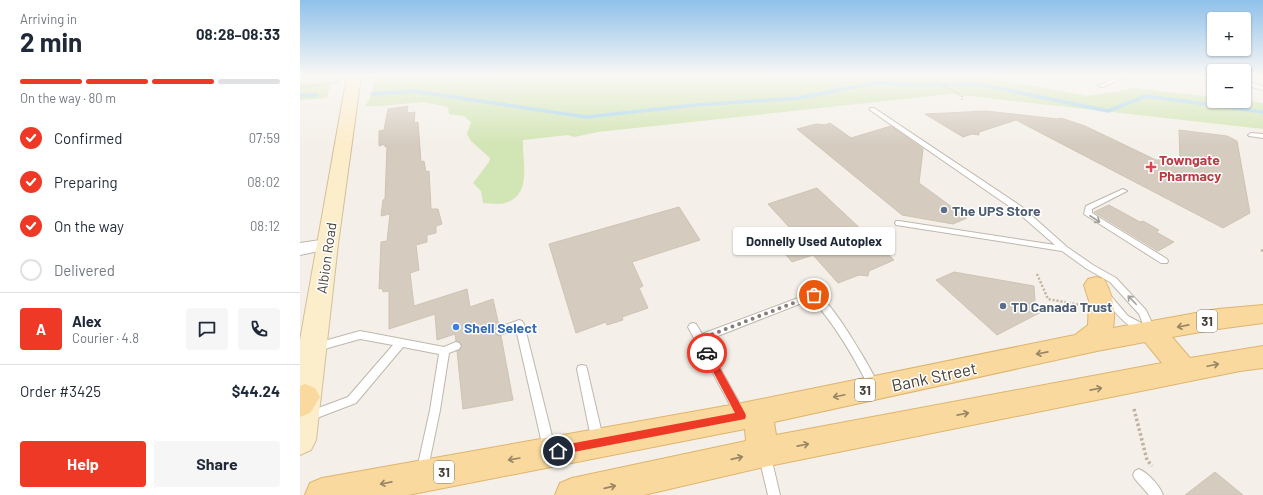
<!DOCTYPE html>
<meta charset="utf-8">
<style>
:root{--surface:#fff;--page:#f6f6f7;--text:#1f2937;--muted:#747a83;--line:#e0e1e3;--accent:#ee3926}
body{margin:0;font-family:Barlow,sans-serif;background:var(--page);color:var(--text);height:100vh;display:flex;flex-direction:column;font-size:15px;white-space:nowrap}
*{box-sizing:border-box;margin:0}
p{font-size:13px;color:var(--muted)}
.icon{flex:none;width:22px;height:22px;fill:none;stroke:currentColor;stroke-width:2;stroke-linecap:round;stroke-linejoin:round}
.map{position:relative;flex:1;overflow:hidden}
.sheet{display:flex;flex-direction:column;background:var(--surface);width:300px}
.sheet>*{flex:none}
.tools{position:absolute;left:907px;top:12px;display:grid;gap:8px}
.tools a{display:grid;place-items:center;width:44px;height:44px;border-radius:4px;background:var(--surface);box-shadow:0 1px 3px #0004;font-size:20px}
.pin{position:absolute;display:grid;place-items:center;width:34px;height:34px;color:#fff;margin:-17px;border:2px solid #fff;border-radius:50%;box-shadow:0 1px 4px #0007}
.courier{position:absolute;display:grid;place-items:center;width:40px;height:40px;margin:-20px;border:3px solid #ee3926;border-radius:50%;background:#fff;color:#222;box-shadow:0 1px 5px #0007}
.bubble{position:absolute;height:28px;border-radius:4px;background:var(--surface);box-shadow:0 1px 3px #0004;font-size:13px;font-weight:700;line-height:28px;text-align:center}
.head em{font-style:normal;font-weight:700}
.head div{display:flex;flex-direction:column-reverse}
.head{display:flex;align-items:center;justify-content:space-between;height:68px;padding:0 20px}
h1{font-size:26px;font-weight:700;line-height:30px}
.bar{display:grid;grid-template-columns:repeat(4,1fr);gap:6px 4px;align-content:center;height:48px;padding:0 20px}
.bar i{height:5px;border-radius:3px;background:var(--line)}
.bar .active{background:var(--accent)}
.bar p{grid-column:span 4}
.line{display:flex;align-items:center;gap:10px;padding:0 20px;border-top:1px solid var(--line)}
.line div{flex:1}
.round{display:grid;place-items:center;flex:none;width:42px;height:42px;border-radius:4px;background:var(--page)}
ol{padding:0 20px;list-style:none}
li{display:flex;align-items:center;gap:12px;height:44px}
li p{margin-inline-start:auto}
li .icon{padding:4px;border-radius:50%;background:var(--accent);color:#fff;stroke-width:4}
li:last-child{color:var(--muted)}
li i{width:22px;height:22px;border:2px solid var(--line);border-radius:50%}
.primary-button{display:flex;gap:8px;margin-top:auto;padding:8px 20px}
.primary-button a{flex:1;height:46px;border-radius:4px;background:var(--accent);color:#fff;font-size:16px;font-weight:700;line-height:46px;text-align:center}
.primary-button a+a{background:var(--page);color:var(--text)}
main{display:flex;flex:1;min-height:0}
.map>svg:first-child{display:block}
</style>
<main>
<section class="sheet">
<div class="head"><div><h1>2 min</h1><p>Arriving in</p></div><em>08:28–08:33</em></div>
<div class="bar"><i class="active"></i><i class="active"></i><i class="active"></i><i></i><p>On the way · 80 m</p></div>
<ol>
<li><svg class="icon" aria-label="check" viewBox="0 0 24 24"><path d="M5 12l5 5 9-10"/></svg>Confirmed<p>07:59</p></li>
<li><svg class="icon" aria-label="check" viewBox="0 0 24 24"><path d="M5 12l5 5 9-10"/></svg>Preparing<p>08:02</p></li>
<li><svg class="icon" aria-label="check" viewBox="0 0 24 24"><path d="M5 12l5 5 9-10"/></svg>On the way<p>08:12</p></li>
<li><i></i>Delivered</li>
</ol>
<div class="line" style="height:72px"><b class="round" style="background:var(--accent);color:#fff">A</b><div><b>Alex</b><p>Courier · 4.8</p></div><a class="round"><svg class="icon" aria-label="chat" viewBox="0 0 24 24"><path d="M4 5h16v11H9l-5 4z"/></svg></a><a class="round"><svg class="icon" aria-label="phone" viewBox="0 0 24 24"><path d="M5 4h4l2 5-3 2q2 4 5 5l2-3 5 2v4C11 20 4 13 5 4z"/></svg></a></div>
<div class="line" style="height:52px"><div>Order #3425</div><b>$44.24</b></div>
<div class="primary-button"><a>Help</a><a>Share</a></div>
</section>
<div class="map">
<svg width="963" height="495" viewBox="0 0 963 495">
<rect width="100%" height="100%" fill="#f4f0e9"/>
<g fill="#d2e5b4">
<path d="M 73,76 L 686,76 L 787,96 L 835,88 L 914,97 L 914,101 L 944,100 L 963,103 L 963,129 L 651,94 L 298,132 L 274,137 L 268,135 L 223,140 C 222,161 233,195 205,203 C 199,205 190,203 183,203 L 181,191 L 173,183 L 189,162 L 190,158 L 171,141 L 167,134 L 171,122 L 164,116 L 149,114 L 148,107 L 124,102 L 80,106 L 65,106 C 72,97 75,87 73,76 Z"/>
<polygon points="31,81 27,98 0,100 0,83"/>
</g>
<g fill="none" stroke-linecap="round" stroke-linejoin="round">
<g stroke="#a9d5ed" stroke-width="3.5">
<polyline points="72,94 114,91 286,117 396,105 498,98 575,83 623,85 678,84 808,111 846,96 963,112"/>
<polyline points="0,95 16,95"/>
</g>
</g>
<g fill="#d5cbbf" stroke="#cfc3b3">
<polygon points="108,106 107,113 115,112 114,123 118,122 121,162 124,161 126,172 129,171 131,209 138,209 142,224 136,226 136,233 127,235 127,242 116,245 119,270 110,273 114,306 167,289 170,307 193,299 199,326 196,327 194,332 197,335 201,336 213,400 163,409 157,351 160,350 162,345 159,342 156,341 155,334 137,340 135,314 89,329 89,291 83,292 82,288 79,289 81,242 87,241 90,214 81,216 83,200 85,199 87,146 85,147 85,144 79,146 79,131 84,130 88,109"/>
<polygon points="686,111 758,119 761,118 785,126 856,160 880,160 879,130 927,136 937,141 950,213 923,228 716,120 679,132 679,135 672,134 663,137 625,114"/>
<polygon points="530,123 551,138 591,126 623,149 619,183 667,218 653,224 602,215 497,129 516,124 525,125"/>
<polygon points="517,188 594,260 569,271 568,276 559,275 538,283 513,255 492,262 469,235 489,227 468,204"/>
<polygon points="809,205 840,222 843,221 859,230 856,232 874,242 858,251 794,212"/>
<polygon points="379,207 400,240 332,262 343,286 339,288 348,308 322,317 323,320 307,325 306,322 276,333 249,244"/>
<polygon points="654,272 734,286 735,302 745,310 697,335 636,280"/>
<polygon points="915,472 943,495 885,495"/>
</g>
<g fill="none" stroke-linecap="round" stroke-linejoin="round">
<defs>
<g id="lane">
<polygon points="821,76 828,76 803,87 798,86"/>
<polygon points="905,76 914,76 914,79 906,77"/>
<polygon points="944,81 963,86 963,90 944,85"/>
<path d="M 570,108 L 574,108 L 722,207 L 767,247 L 793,265 L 816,278 L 846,310 L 856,332 L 854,335 L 851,336 L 848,335 L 846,332 C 830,332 814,311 804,299 L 803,297 L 804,295 L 810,295 L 828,316 L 843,324 L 839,314 L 810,282 L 787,269 L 762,251 L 596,225 L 595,223 L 596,221 L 599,221 L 755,245 L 716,211 L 570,110 Z"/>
<polygon points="951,133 963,134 963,138 949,136 948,135"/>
<polygon points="823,189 827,191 825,192 792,209 792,213 867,259 868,261 867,263 861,263 784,214 786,206"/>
<path d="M 514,292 C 530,297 569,366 578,383 L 579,386 L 578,389 L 574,390 L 570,389 C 554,357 536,326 512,299 L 405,341 L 445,413 L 444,416 L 440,418 L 436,416 L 388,327 L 390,324 L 393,323 L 396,324 L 402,334 Z"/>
<polygon points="219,320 222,321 224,324 255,448 253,452 249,453 245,452 243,448 216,329 200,335 197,334 195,331 197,328"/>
<polygon points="60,331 144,347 156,342 159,343 161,346 159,349 149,353 140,410 127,473 123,475 119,473 117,469 130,410 139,354 103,347 56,403 9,421 5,419 4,416 5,413 48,397 93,345 60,339 17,351 14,350 12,347 14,344 17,343"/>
<polygon points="282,365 286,366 287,369 303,438 301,442 297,443 293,442 291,438 277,369 278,366"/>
<polygon points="465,451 469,453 471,457 480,495 468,495 459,457 461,453"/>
<path d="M 839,469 C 848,473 860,486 863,495 L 849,495 L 835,479 L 833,475 L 835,471 Z"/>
</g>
<polygon id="street" points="27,239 33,240 35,244 33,248 0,255 0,243"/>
<polygon id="secondary" points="47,76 61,76 38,244 16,440 11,450 0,455 0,340"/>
<g id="primary">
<path d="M 796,277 L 804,279 C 813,295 816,310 813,328 L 918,309 L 963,305 L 963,323 L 918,329 L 872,337 L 890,358 L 963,346 L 963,368 L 940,371 L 464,467 L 344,495 L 255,495 L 260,483 L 272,478 L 446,441 L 445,429 L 108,495 L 5,495 L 10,483 L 22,478 L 442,403 L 775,335 L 788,325 L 789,301 L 784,285 L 788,279 ZM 845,342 L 862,363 L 476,435 L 474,422 L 797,351 Z"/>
<polygon points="5,384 15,388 20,397 10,413 0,417 0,386"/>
</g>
</defs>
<use href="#lane" stroke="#bfb7ac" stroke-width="2"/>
<use href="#street" stroke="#bfb7ac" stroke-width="2"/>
<use href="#secondary" stroke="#d1c09b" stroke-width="2"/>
<use href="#primary" stroke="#deb56d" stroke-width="2"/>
<g stroke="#c0b29e" stroke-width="2" stroke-dasharray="1.5 1.5" stroke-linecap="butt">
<polyline points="628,76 662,96 662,101"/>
<polyline points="69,77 129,76"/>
<polyline points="0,88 39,82"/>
</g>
<g stroke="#c0b29e" stroke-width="2.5" stroke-dasharray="2 2" stroke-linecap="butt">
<polyline points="961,250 963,251"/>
<polyline points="737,274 748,299 780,305"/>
</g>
<polyline stroke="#c0b29e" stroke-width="3.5" stroke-dasharray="2.5 2.5" stroke-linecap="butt" points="834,409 847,460 852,466"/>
<use href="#lane" fill="#fff" fill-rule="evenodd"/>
<use href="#street" fill="#fff" fill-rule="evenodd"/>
<use href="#secondary" fill="#fcedcb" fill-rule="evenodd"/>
<use href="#primary" fill="#f9d99d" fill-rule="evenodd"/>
</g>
<defs><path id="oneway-shaft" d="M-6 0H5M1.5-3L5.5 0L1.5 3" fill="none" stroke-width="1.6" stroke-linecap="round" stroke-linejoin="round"/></defs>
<g stroke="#a3a09c">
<use href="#oneway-shaft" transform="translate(795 219) rotate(33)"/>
<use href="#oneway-shaft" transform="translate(832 300) rotate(-134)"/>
</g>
<g stroke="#978565">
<use href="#oneway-shaft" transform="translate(883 326) rotate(169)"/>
<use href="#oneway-shaft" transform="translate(742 353) rotate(169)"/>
<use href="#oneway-shaft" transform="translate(913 365) rotate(-12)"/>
<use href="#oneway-shaft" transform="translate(796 389) rotate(-11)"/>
<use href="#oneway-shaft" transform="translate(539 396) rotate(168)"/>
<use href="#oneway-shaft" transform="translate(663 414) rotate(-11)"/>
<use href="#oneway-shaft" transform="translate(503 445) rotate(-11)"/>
<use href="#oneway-shaft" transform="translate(437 458) rotate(-13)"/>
<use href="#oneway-shaft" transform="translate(214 459) rotate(170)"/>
<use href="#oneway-shaft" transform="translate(86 483) rotate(169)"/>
<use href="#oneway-shaft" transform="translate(310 487) rotate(-13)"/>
</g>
<linearGradient id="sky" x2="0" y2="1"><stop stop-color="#8fc1ea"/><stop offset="0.52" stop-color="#faf8f5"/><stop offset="1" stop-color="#faf8f5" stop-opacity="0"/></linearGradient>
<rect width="963" height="145" fill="url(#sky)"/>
<polygon fill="#ee3926" points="407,349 410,350 445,413 446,416 445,419 258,455 255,454 254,451 255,448 258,446 435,413 403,353"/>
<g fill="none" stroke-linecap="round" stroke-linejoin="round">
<polyline stroke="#847e76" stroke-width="4" stroke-dasharray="0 7.2" points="407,353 400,339 514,295"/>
</g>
<path fill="#e0444e" stroke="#fff" stroke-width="1.5" d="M849 161h4v4h4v4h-4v4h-4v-4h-4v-4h4z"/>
<g fill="#5c6f8a" stroke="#fff" stroke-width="1.5">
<circle cx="644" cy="210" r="4"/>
<circle cx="703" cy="306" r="4"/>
</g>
<circle fill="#3f7fe0" stroke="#fff" stroke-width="1.5" cx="156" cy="327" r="4"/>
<g text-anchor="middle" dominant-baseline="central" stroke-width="3" stroke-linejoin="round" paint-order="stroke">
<g fill="#fff" stroke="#7e7974" stroke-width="1">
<rect x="897" y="310" width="20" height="22" rx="3"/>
<rect x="555" y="379" width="20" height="22" rx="3"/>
<rect x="134" y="461" width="20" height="22" rx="3"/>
</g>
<g font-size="13" font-weight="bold" fill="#474038">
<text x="907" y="321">31</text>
<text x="565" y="390">31</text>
<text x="144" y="472">31</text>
</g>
<g font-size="14" font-weight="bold" fill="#be3a42" stroke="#fff" text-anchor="start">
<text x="859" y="159">Towngate<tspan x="859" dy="16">Pharmacy</tspan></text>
</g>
<g font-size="14" font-weight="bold" fill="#4e5e75" stroke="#fff" text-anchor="start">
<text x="652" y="210">The UPS Store</text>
<text x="711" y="306">TD Canada Trust</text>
</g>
<g font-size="14" fill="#474038" stroke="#fff">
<text transform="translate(26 258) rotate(-82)">Albion Road</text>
</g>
<g font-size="14" font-weight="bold" fill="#366cbe" stroke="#fff" text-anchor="start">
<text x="164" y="327">Shell Select</text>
</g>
<g font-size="17" fill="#474038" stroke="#fff">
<text transform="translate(634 376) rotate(-12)">Bank Street</text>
</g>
</g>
</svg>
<div class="tools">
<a>+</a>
<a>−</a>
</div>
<div class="pin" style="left:514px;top:295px;background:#ea580c"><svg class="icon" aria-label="bag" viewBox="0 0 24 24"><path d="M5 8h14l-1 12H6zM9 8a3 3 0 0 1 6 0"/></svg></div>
<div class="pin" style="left:258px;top:451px;background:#1f2937"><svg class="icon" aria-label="home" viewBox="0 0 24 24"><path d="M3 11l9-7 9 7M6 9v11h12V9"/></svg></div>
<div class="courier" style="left:407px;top:353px"><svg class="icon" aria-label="car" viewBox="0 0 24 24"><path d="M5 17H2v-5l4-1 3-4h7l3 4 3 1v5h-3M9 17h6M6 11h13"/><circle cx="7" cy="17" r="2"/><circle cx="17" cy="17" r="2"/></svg></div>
<div class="bubble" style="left:433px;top:227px;width:162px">Donnelly Used Autoplex</div>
</div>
</main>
